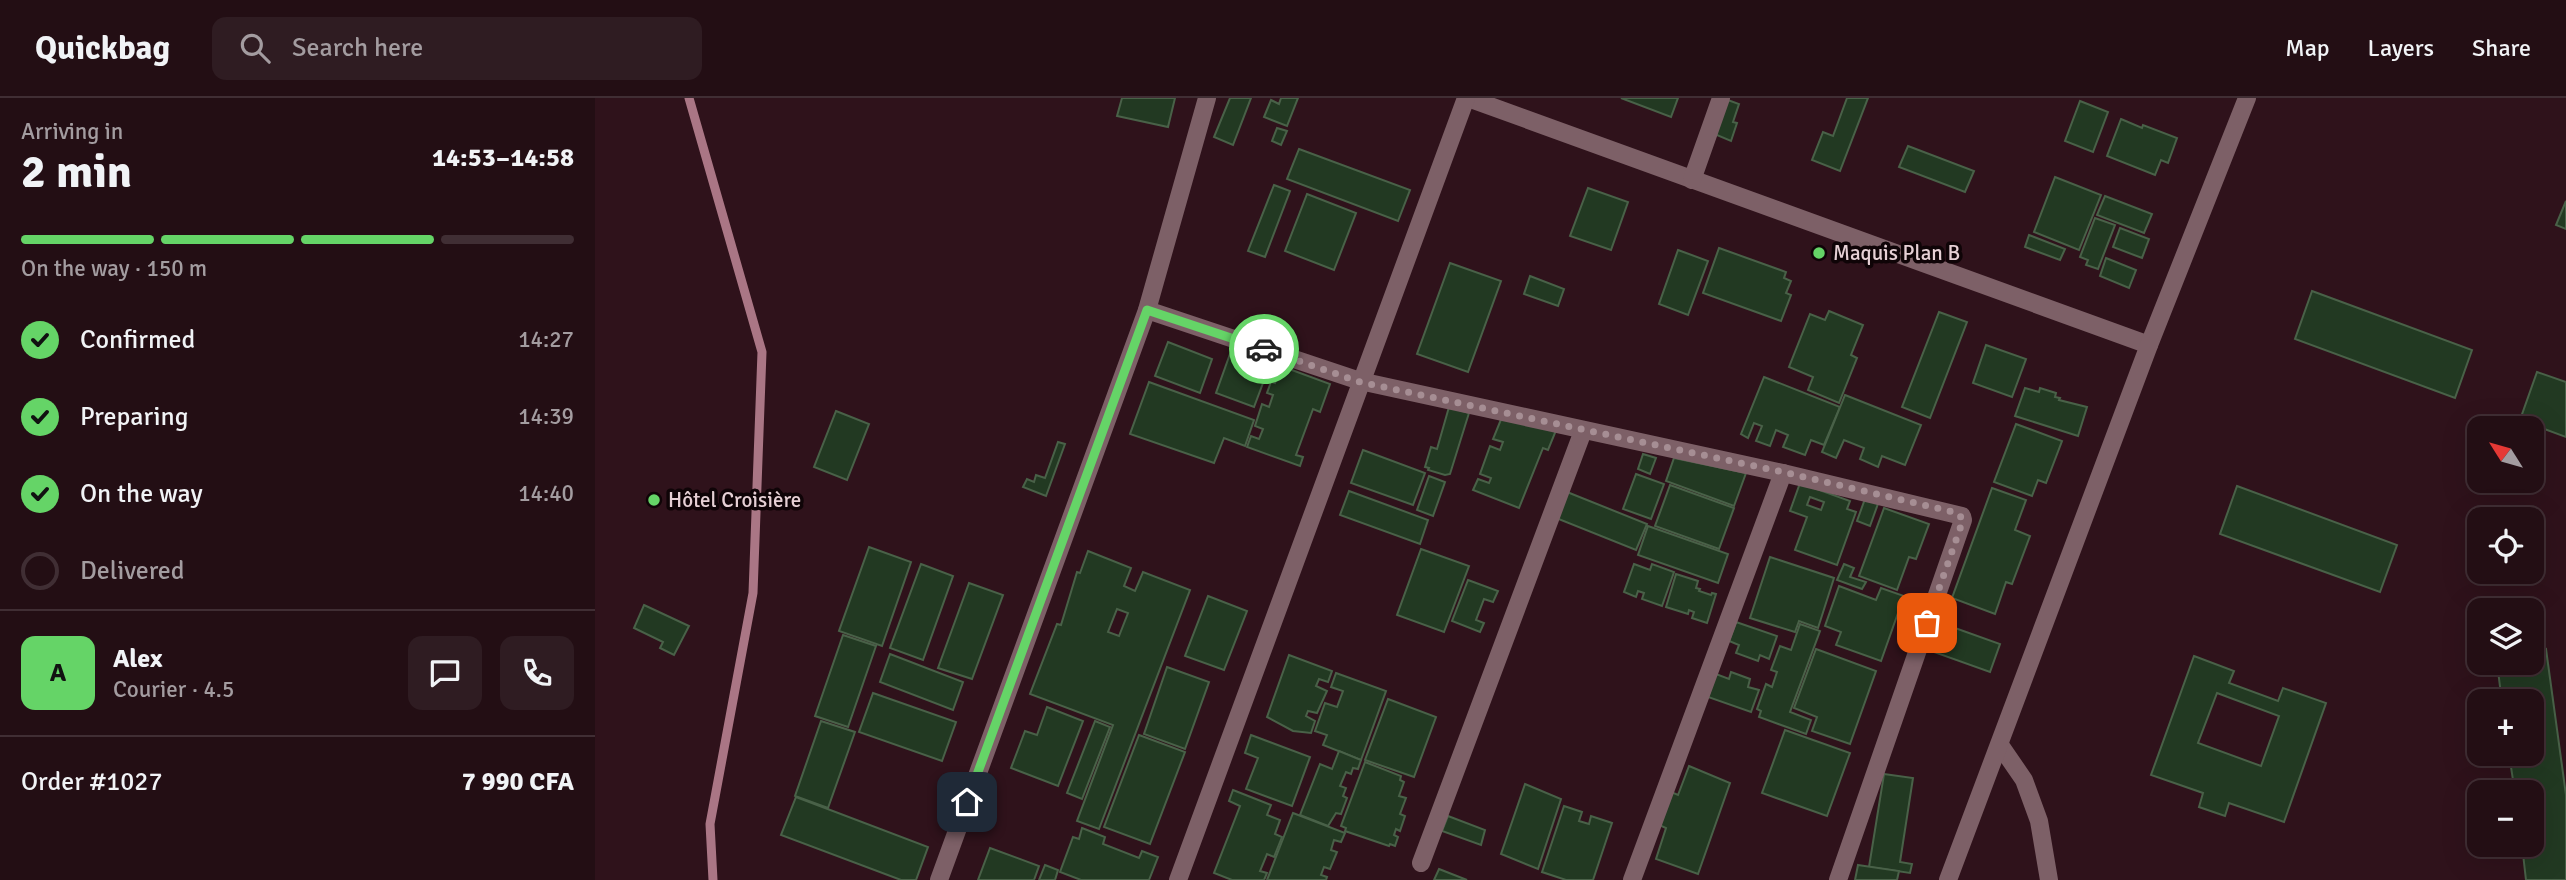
<!DOCTYPE html>
<meta charset="utf-8">
<style>
:root{--surface:#230e14;--page:#2f1c22;--text:#f1f3f6;--muted:#a39ca0;--line:#402e34;--accent:#65d467}
body{margin:0;font-family:Signika,sans-serif;background:var(--page);color:var(--text);height:100vh;display:flex;flex-direction:column;font-size:26px;white-space:nowrap}
*{box-sizing:border-box;margin:0}
p{font-size:23px;color:var(--muted)}
.icon{flex:none;width:38px;height:38px;fill:none;stroke:currentColor;stroke-width:2;stroke-linecap:round;stroke-linejoin:round}
.map{position:relative;flex:1;overflow:hidden}
.panel{display:flex;flex-direction:column;background:var(--surface);width:595px}
.panel>*{flex:none}
.needle{width:46px;rotate:307deg}
.tools{position:absolute;left:1872px;top:318px;display:grid;gap:14px}
.tools a{display:grid;place-items:center;width:77px;height:77px;border-radius:14px;background:var(--surface);box-shadow:0 7px 28px #0002,0 0 0 2px var(--line);font-size:35px}
.pin{position:absolute;display:grid;place-items:center;width:60px;height:60px;color:#fff;margin:-30px;border-radius:14px;box-shadow:0 4px 10px #0006}
.courier{position:absolute;display:grid;place-items:center;width:70px;height:70px;margin:-35px;border:5px solid #65d467;border-radius:50%;background:#fff;color:#222;box-shadow:0 2px 9px #0007}
.summary em{font-style:normal;font-weight:800}
.summary div{display:flex;flex-direction:column-reverse}
.summary{display:flex;align-items:center;justify-content:space-between;height:119px;padding:0 21px}
h1{font-size:46px;font-weight:800;line-height:52px}
.bar{display:grid;grid-template-columns:repeat(4,1fr);gap:10px 7px;align-content:center;height:84px;padding:0 21px}
.bar i{height:9px;border-radius:5px;background:var(--line)}
.bar .active{background:var(--accent)}
.bar p{grid-column:span 4}
.line{display:flex;align-items:center;gap:18px;padding:0 21px;border-top:2px solid var(--line)}
.line div{flex:1}
.round{display:grid;place-items:center;flex:none;width:74px;height:74px;border-radius:14px;background:var(--page)}
ol{padding:0 21px;list-style:none}
li{display:flex;align-items:center;gap:21px;height:77px}
li p{margin-inline-start:auto}
li .icon{padding:7px;border-radius:50%;background:var(--accent);color:#111;stroke-width:4}
li:last-child{color:var(--muted)}
li i{width:38px;height:38px;border:4px solid var(--line);border-radius:50%}
header{display:flex;align-items:center;gap:42px;box-sizing:border-box;height:98px;padding:0 35px;background:var(--surface);border-bottom:2px solid var(--line)}
header strong{font-size:33px}
nav{display:flex;gap:38px;margin-inline-start:auto;font-size:24px}
.search{width:490px;height:63px;background:var(--page);display:flex;align-items:center;gap:18px;box-sizing:border-box;padding:0 24px;border-radius:14px;color:var(--muted);font-size:26px}
main{display:flex;flex:1;min-height:0}
.map>svg:first-child{display:block}
</style>
<header>
<strong>Quickbag</strong>
<div class="search"><svg class="icon" aria-label="search" viewBox="0 0 24 24"><circle cx="10" cy="10" r="6"/><path d="M15 15l6 6"/></svg>Search here</div>
<nav><a>Map</a><a>Layers</a><a>Share</a></nav>
</header>
<main>
<section class="panel">
<div class="summary"><div><h1>2 min</h1><p>Arriving in</p></div><em>14:53–14:58</em></div>
<div class="bar"><i class="active"></i><i class="active"></i><i class="active"></i><i></i><p>On the way · 150 m</p></div>
<ol>
<li><svg class="icon" aria-label="check" viewBox="0 0 24 24"><path d="M5 12l5 5 9-10"/></svg>Confirmed<p>14:27</p></li>
<li><svg class="icon" aria-label="check" viewBox="0 0 24 24"><path d="M5 12l5 5 9-10"/></svg>Preparing<p>14:39</p></li>
<li><svg class="icon" aria-label="check" viewBox="0 0 24 24"><path d="M5 12l5 5 9-10"/></svg>On the way<p>14:40</p></li>
<li><i></i>Delivered</li>
</ol>
<div class="line" style="height:126px"><b class="round" style="background:var(--accent);color:#111">A</b><div><b>Alex</b><p>Courier · 4.5</p></div><a class="round"><svg class="icon" aria-label="chat" viewBox="0 0 24 24"><path d="M4 5h16v11H9l-5 4z"/></svg></a><a class="round"><svg class="icon" aria-label="phone" viewBox="0 0 24 24"><path d="M5 4h4l2 5-3 2q2 4 5 5l2-3 5 2v4C11 20 4 13 5 4z"/></svg></a></div>
<div class="line" style="height:91px"><div>Order #1027</div><b>7 990 CFA</b></div>
</section>
<div class="map">
<svg width="1971" height="782" viewBox="0 0 1971 782">
<rect width="100%" height="100%" fill="#2f121b"/>
<g fill="none" stroke-linecap="round" stroke-linejoin="round">
<polyline stroke="#aa7685" stroke-width="9" points="94,0 167,254 158,495 115,726 118,782"/>
</g>
<g fill="#223922" stroke="#496148" stroke-width="2" fill-rule="evenodd">
<polygon points="527,0 580,0 573,29 522,18"/>
<polygon points="635,0 656,0 638,47 619,39"/>
<polygon points="686,0 703,0 692,28 669,19 676,2 684,6"/>
<polygon points="1026,0 1083,0 1076,19"/>
<polygon points="1252,0 1273,0 1245,73 1217,62 1228,34 1238,38"/>
<polygon points="1130,1 1144,6 1138,24 1142,25 1136,43 1117,35"/>
<polygon points="1485,3 1513,14 1498,54 1470,43"/>
<polygon points="1526,21 1547,30 1548,27 1582,40 1573,65 1566,62 1560,77 1512,58"/>
<polygon points="682,30 692,33 686,47 677,43"/>
<polygon points="1313,48 1379,73 1370,94 1304,69"/>
<polygon points="704,51 815,92 803,123 692,81"/>
<polygon points="1460,79 1506,97 1484,152 1439,134"/>
<polygon points="679,87 695,93 670,159 653,153"/>
<polygon points="993,90 1033,104 1016,152 975,138"/>
<polygon points="712,96 761,115 739,172 690,153"/>
<polygon points="1510,98 1557,116 1549,135 1502,117"/>
<polygon points="1971,103 1971,131 1961,127"/>
<polygon points="1500,120 1520,127 1503,171 1491,167 1493,162 1485,159"/>
<polygon points="1525,130 1554,141 1547,160 1518,149"/>
<polygon points="1434,137 1470,151 1465,162 1430,149"/>
<polygon points="1124,150 1191,174 1189,180 1196,183 1191,195 1196,197 1186,223 1108,195"/>
<polygon points="1083,152 1113,163 1093,217 1064,206"/>
<polygon points="1511,160 1541,172 1534,190 1505,178"/>
<polygon points="855,165 906,183 873,274 822,256"/>
<polygon points="935,178 969,191 963,208 929,196"/>
<polygon points="1717,193 1877,252 1860,300 1700,241"/>
<polygon points="1234,213 1268,227 1256,257 1262,260 1244,305 1213,292 1218,279 1194,269 1215,216 1230,222"/>
<polygon points="1344,214 1372,224 1335,320 1307,309"/>
<polygon points="573,244 617,261 605,295 560,278"/>
<polygon points="1391,247 1431,261 1417,299 1378,285"/>
<polygon points="635,256 674,269 659,309 621,295"/>
<polygon points="686,268 735,286 725,314 718,311 701,357 708,359 705,368 652,349 656,338 664,341 668,331 660,328 667,306 674,309 678,297 672,295 676,284 680,285"/>
<polygon points="1942,274 1971,284 1971,339 1925,322"/>
<polygon points="1169,279 1245,309 1229,347 1216,342 1210,357 1188,349 1193,337 1181,332 1175,348 1161,343 1167,328 1159,325 1153,340 1146,336"/>
<polygon points="554,284 659,322 650,348 629,340 619,365 535,336"/>
<polygon points="1430,290 1444,294 1445,290 1461,295 1460,299 1465,300 1464,302 1492,309 1483,338 1420,318"/>
<polygon points="1250,297 1326,327 1310,367 1287,358 1283,369 1265,361 1269,350 1249,342 1241,360 1227,354"/>
<polygon points="854,309 874,315 855,376 850,377 833,372 834,370 830,369 836,349 842,351"/>
<polygon points="241,313 274,326 252,382 219,369"/>
<polygon points="907,319 962,330 953,352 948,350 924,410 878,392 883,381 894,385 896,380 885,376 895,348 905,352 908,344 898,341"/>
<polygon points="1421,326 1467,343 1451,385 1443,382 1437,398 1399,384"/>
<polygon points="463,344 470,346 451,398 428,389 432,381 439,384 441,377 450,380"/>
<polygon points="768,352 830,375 818,407 756,385"/>
<polygon points="1048,356 1061,360 1055,376 1043,371"/>
<polygon points="1079,360 1151,375 1139,408 1071,383"/>
<polygon points="1041,376 1069,386 1056,421 1028,411"/>
<polygon points="834,378 850,384 838,418 822,412"/>
<path d="M 1205,385 L 1255,403 L 1252,411 L 1261,414 L 1242,467 L 1200,452 L 1212,419 L 1195,413 ZM 1215,399 L 1229,404 L 1226,412 L 1212,407 Z"/>
<polygon points="1075,387 1139,410 1124,451 1060,428"/>
<polygon points="1642,388 1802,447 1785,494 1625,436"/>
<polygon points="1397,390 1431,402 1420,432 1435,438 1417,486 1411,484 1400,516 1357,500"/>
<polygon points="754,393 833,422 825,446 745,417"/>
<polygon points="972,394 1052,426 1041,452 961,420"/>
<polygon points="1271,398 1284,403 1275,428 1262,423"/>
<polygon points="1289,410 1334,426 1321,461 1314,459 1302,492 1264,478"/>
<polygon points="1053,428 1133,456 1123,485 1043,457"/>
<polygon points="274,449 316,464 287,548 244,533"/>
<polygon points="826,451 874,468 849,534 802,517"/>
<path d="M 493,453 L 536,470 L 529,488 L 540,493 L 548,474 L 595,492 L 504,731 L 482,723 L 518,627 L 435,596 L 462,526 L 466,527 L 482,474 L 485,475 ZM 522,511 L 533,515 L 524,538 L 513,534 Z"/>
<polygon points="1175,459 1239,480 1223,530 1204,523 1200,534 1155,520"/>
<polygon points="326,466 358,478 328,562 295,550"/>
<polygon points="1039,466 1055,472 1057,466 1079,474 1067,508 1047,501 1049,495 1043,493 1041,499 1029,494"/>
<polygon points="1249,466 1259,470 1255,479 1271,484 1267,491 1242,482"/>
<polygon points="1081,476 1103,483 1101,490 1105,491 1104,493 1116,497 1117,495 1121,496 1112,525 1097,520 1099,514 1094,512 1093,516 1071,509"/>
<polygon points="873,482 903,493 898,504 889,501 881,522 889,525 885,534 857,523"/>
<polygon points="374,485 408,497 377,581 343,570"/>
<polygon points="1244,488 1281,502 1286,490 1309,498 1286,563 1241,547 1246,534 1230,528"/>
<polygon points="613,498 652,513 629,572 590,558"/>
<polygon points="49,507 94,528 79,557 65,550 68,544 39,530"/>
<polygon points="1141,524 1182,538 1174,561 1165,557 1163,563 1141,555 1144,547 1134,543"/>
<polygon points="1346,525 1405,546 1395,574 1336,553"/>
<polygon points="1205,526 1225,533 1195,614 1216,622 1211,636 1164,619 1166,613 1162,611 1171,586 1177,589 1182,574 1176,572 1185,548 1196,552"/>
<polygon points="248,537 281,548 253,629 220,618"/>
<polygon points="1221,551 1281,573 1255,646 1217,633 1222,619 1199,610"/>
<polygon points="1951,551 1971,697 1971,782 1931,782 1927,747 1937,747 1937,695 1920,695 1914,656 1937,656 1937,604 1907,604 1902,565 1937,565 1937,553"/>
<polygon points="295,556 368,584 358,612 285,584"/>
<polygon points="694,557 737,573 733,584 724,581 721,588 732,593 722,615 713,613 711,618 720,623 716,635 698,633 672,619"/>
<path d="M 1599,558 L 1639,573 L 1634,585 L 1683,603 L 1688,590 L 1731,605 L 1689,724 L 1634,705 L 1630,718 L 1604,709 L 1608,695 L 1556,677 ZM 1622,595 L 1684,618 L 1666,668 L 1603,645 Z"/>
<polygon points="572,569 614,584 590,651 549,636"/>
<polygon points="1136,574 1155,581 1153,589 1164,592 1156,614 1113,599 1121,576 1134,581"/>
<polygon points="741,575 791,593 766,662 728,647 732,637 720,633 730,605 742,609 748,593 736,589"/>
<polygon points="278,595 361,624 347,663 264,634"/>
<polygon points="793,601 841,619 819,679 770,662"/>
<polygon points="452,609 488,623 463,688 416,670 430,633 442,637"/>
<polygon points="226,623 260,634 233,710 200,698"/>
<polygon points="500,623 515,629 487,701 472,695"/>
<polygon points="1190,632 1255,655 1232,718 1167,695"/>
<polygon points="544,637 590,654 555,746 509,729"/>
<polygon points="656,637 715,659 697,708 651,691 663,660 650,655"/>
<polygon points="744,653 766,662 763,671 758,670 756,676 751,674 745,688 751,690 748,698 752,700 746,716 741,715 733,728 705,717 725,666 737,671"/>
<polygon points="770,664 806,678 805,682 809,684 804,698 811,700 805,716 810,718 805,733 801,731 799,737 803,739 800,748 795,746 794,748 750,733 751,730 746,728"/>
<polygon points="1094,668 1135,685 1103,776 1061,761 1071,730 1062,726 1074,693 1083,697"/>
<polygon points="1289,676 1318,680 1305,764 1317,766 1315,775 1274,769"/>
<polygon points="930,686 966,701 943,771 906,756"/>
<polygon points="638,692 676,707 672,717 685,722 680,736 687,739 679,759 672,756 665,773 672,775 669,782 637,782 619,775 645,708 634,703"/>
<polygon points="201,699 333,749 321,782 306,782 186,737"/>
<polygon points="969,708 987,714 984,723 994,726 996,718 1017,725 998,782 971,782 947,774"/>
<polygon points="698,715 750,735 746,744 739,742 736,752 742,754 735,771 729,769 726,777 732,779 731,782 672,782"/>
<polygon points="853,718 890,732 886,747 847,733"/>
<polygon points="487,730 510,739 508,746 544,760 547,753 563,759 554,782 486,782 465,774 478,739 484,741"/>
<polygon points="395,750 444,768 439,782 383,782"/>
<polygon points="450,767 463,772 460,782 444,782"/>
<polygon points="1263,767 1304,773 1302,782 1260,782"/>
<polygon points="844,771 872,782 839,782"/>
</g>
<g fill="none" stroke-linecap="round" stroke-linejoin="round">
<g stroke="#7d6067" stroke-width="18">
<polyline points="873,0 1554,247"/>
<polyline points="1097,82 1126,0"/>
<polyline points="552,212 765,283 1188,375 1367,418 1368,422 1243,782"/>
<polyline points="1405,647 1429,682 1444,723 1454,782"/>
<polyline points="826,765 988,333"/>
<polyline points="344,782 552,212 612,0"/>
<polyline points="583,782 871,0"/>
<polyline points="1037,782 1188,375"/>
<polyline points="1353,782 1554,247 1652,0"/>
</g>
</g>
<g fill="none" stroke-linecap="round" stroke-linejoin="round">
<polyline stroke="#a68e94" stroke-width="7" stroke-dasharray="0 12.6" points="669,251 765,284 1188,374 1363,415 1368,422 1332,525"/>
<polyline stroke="#65d467" stroke-width="9" points="372,704 552,212 669,251"/>
</g>
<g fill="#65d467" stroke="#0f0407" stroke-width="2.5">
<circle cx="1224" cy="155" r="7"/>
<circle cx="59" cy="402" r="7"/>
</g>
<g text-anchor="middle" dominant-baseline="central" stroke-width="7" stroke-linejoin="round" paint-order="stroke">
<g font-size="21" fill="#e6d0d5" stroke="#0f0407" text-anchor="start">
<text x="1238" y="155">Maquis Plan B</text>
<text x="73" y="402">Hôtel Croisière</text>
</g>
</g>
</svg>
<div class="tools">
<a><svg class="needle" viewBox="-14 -14 28 28"><path d="M0-13l5 13h-10z" fill="#e53935"/><path d="M0 13l5-13h-10z" fill="#a39ca0"/></svg></a>
<a><svg class="icon" aria-label="locate" viewBox="0 0 24 24"><circle cx="12" cy="12" r="6"/><path d="M12 2v4M12 18v4M2 12h4M18 12h4"/></svg></a>
<a><svg class="icon" aria-label="layers" viewBox="0 0 24 24"><path d="M12 4l9 5-9 5-9-5zM3 14l9 5 9-5"/></svg></a>
<a>+</a>
<a>−</a>
</div>
<div class="pin" style="left:1332px;top:525px;background:#ea580c"><svg class="icon" aria-label="bag" viewBox="0 0 24 24"><path d="M5 8h14l-1 12H6zM9 8a3 3 0 0 1 6 0"/></svg></div>
<div class="pin" style="left:372px;top:704px;background:#1f2937"><svg class="icon" aria-label="home" viewBox="0 0 24 24"><path d="M3 11l9-7 9 7M6 9v11h12V9"/></svg></div>
<div class="courier" style="left:669px;top:251px"><svg class="icon" aria-label="car" viewBox="0 0 24 24"><path d="M5 17H2v-5l4-1 3-4h7l3 4 3 1v5h-3M9 17h6M6 11h13"/><circle cx="7" cy="17" r="2"/><circle cx="17" cy="17" r="2"/></svg></div>
</div>
</main>
